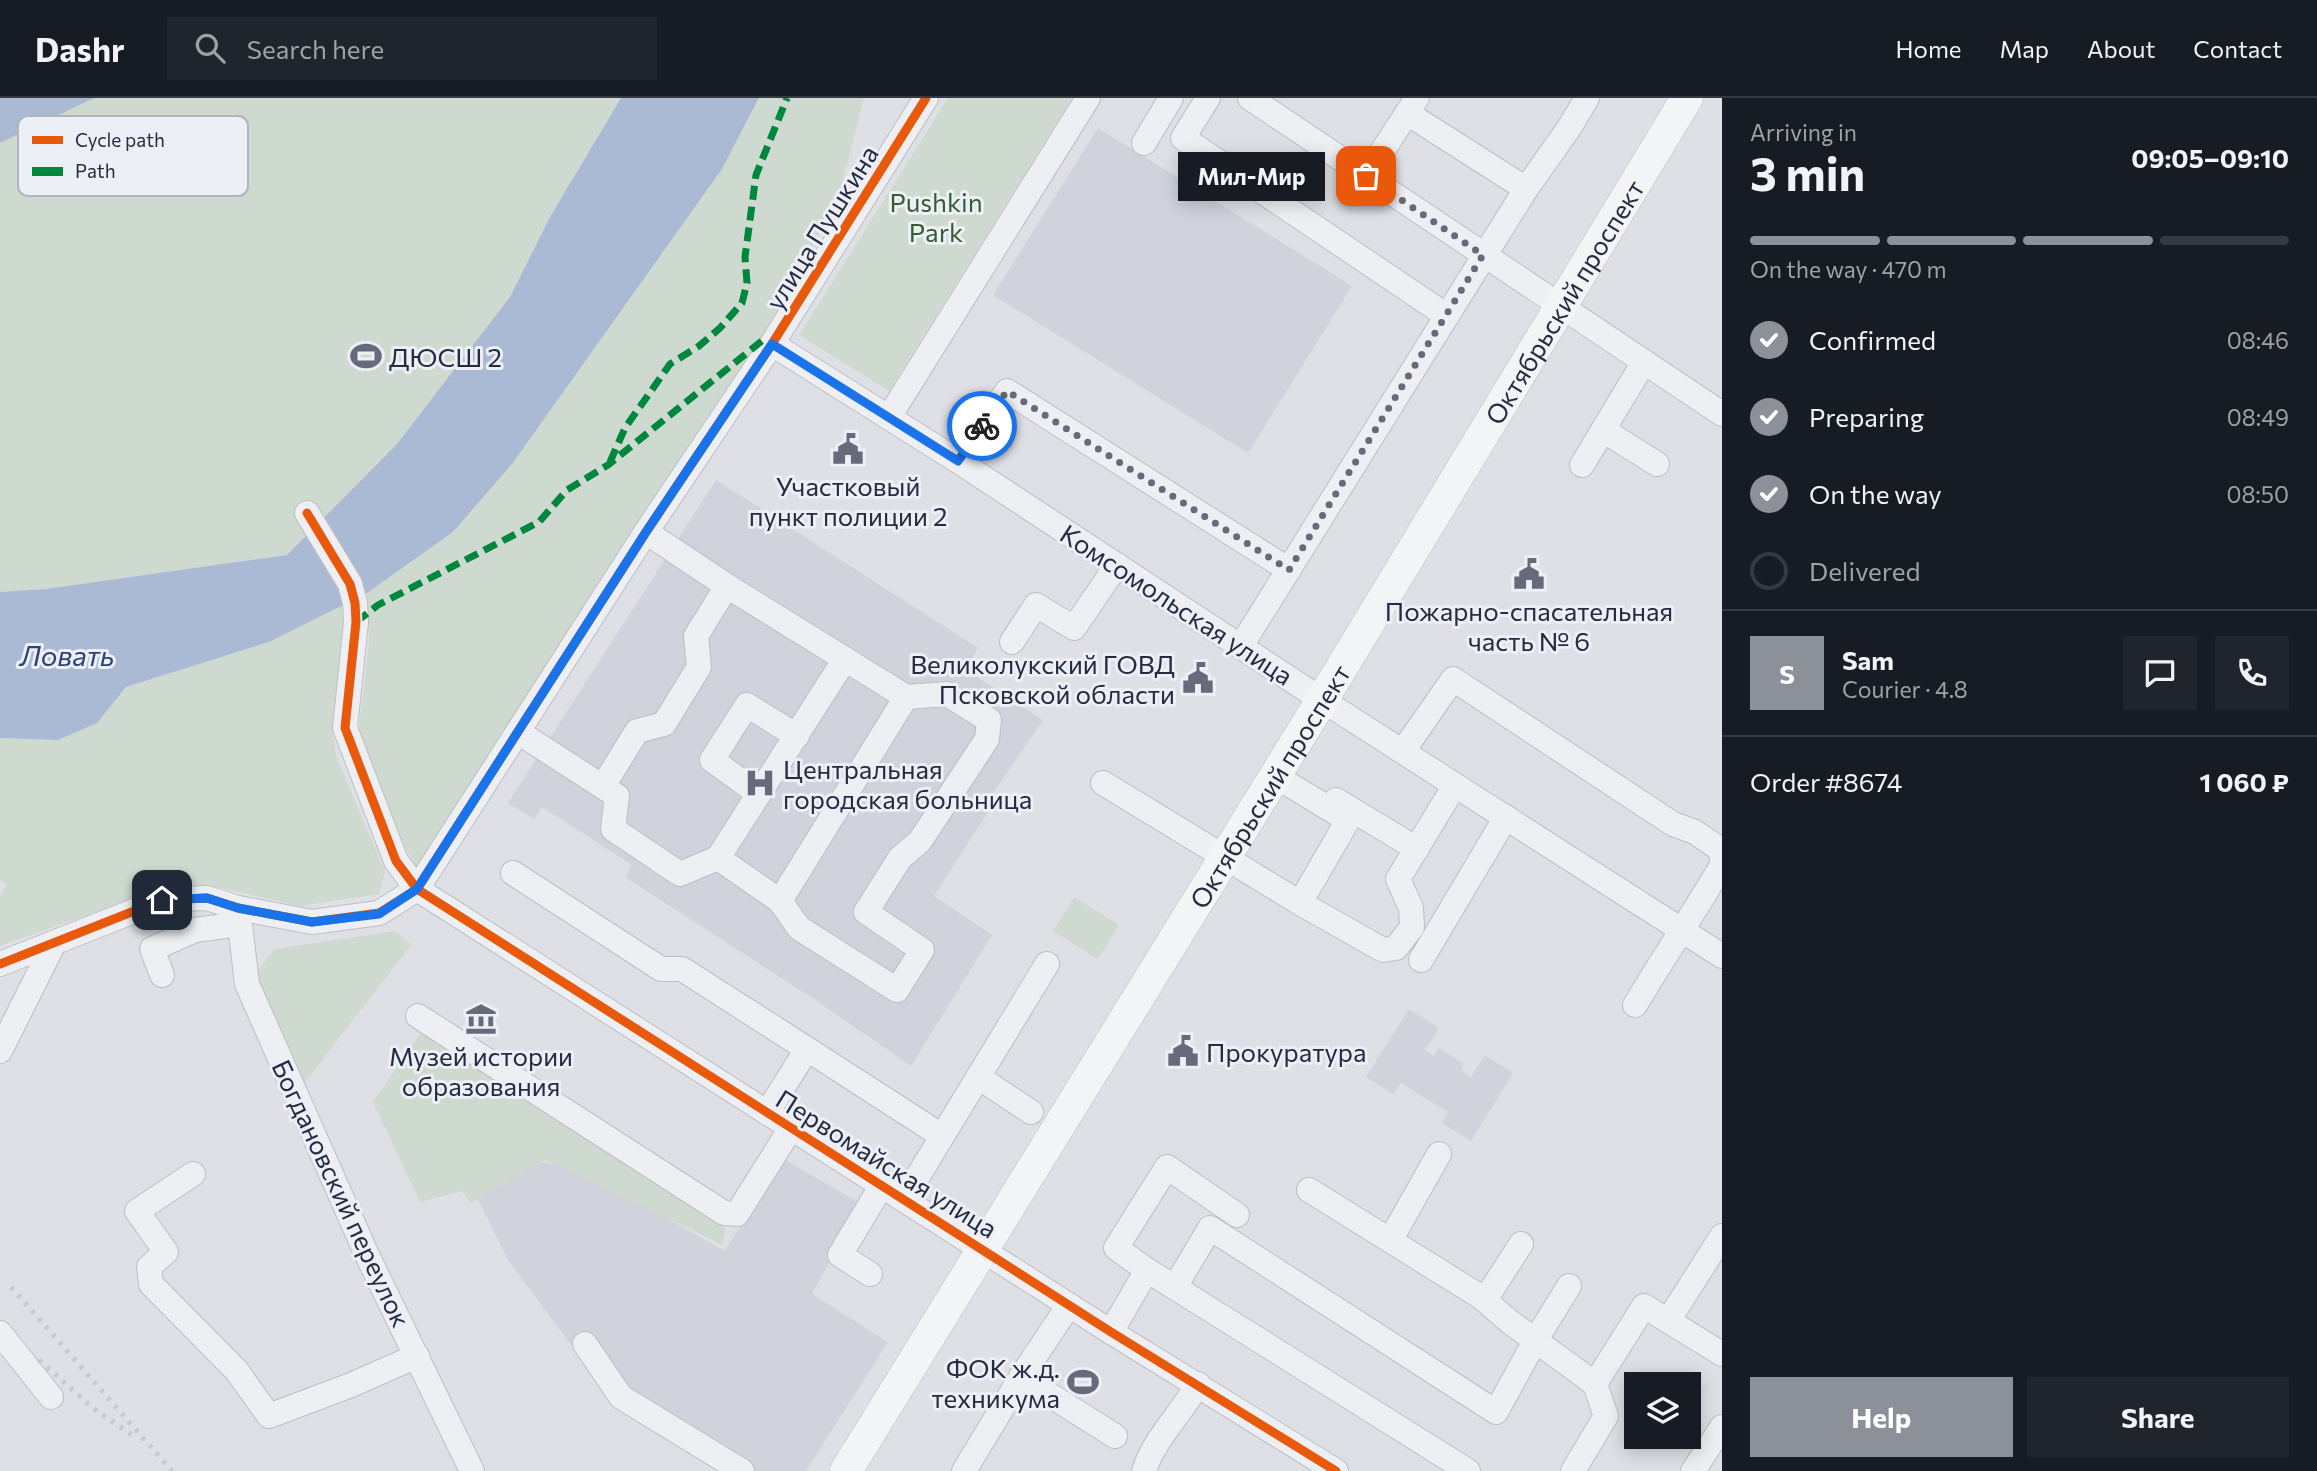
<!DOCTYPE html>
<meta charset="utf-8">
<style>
:root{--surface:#171b24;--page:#20242c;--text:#f1f3f6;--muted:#9ea1a6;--line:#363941;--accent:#8c9099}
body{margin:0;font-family:Commissioner,sans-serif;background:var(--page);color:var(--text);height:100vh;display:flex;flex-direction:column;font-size:26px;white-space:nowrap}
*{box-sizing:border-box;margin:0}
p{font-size:23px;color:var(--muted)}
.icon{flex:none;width:38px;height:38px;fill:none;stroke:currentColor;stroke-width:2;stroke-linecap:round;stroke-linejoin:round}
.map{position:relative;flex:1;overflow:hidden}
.details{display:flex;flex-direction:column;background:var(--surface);width:595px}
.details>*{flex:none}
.buttons{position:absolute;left:1624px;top:1274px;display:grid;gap:14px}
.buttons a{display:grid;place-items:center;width:77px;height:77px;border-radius:0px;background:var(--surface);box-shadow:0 4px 18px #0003;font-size:35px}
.pin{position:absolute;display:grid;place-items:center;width:60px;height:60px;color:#fff;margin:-30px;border-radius:14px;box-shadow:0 4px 10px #0006}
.courier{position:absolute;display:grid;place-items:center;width:70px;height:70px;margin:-35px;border:5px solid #1a73e8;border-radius:50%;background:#fff;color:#222;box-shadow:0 2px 9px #0007}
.bubble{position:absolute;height:49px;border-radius:0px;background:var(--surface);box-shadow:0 4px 18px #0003;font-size:23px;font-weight:700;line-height:49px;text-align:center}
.head em{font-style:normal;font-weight:700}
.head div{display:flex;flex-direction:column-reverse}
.head{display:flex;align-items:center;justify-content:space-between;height:119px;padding:0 28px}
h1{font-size:46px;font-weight:700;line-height:52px}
.bar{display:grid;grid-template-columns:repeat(4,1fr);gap:10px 7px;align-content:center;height:84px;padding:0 28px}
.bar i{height:9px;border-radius:5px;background:var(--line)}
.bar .current{background:var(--accent)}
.bar p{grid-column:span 4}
.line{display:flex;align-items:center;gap:18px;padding:0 28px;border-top:2px solid var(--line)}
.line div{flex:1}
.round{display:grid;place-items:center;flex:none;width:74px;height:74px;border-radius:0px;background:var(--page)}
ol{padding:0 28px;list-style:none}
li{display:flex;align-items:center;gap:21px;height:77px}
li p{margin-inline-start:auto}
li .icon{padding:7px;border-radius:50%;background:var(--accent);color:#fff;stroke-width:4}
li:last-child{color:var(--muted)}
li i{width:38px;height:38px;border:4px solid var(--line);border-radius:50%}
.primary-button{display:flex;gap:14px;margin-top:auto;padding:14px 28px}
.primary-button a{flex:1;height:80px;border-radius:0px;background:var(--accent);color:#fff;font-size:28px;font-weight:700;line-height:80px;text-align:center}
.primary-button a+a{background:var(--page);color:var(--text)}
header{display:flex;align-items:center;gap:42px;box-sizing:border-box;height:98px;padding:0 35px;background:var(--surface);border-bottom:2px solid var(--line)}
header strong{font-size:33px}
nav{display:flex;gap:38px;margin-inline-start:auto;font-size:24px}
.search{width:490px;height:63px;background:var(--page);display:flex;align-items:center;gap:18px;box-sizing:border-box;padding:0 24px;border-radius:0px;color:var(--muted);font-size:26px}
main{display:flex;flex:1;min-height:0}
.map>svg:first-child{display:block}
</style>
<header>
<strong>Dashr</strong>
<div class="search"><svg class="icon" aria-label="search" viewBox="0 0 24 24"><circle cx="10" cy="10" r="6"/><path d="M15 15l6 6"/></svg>Search here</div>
<nav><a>Home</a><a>Map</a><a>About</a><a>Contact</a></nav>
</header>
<main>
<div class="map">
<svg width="1722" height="1373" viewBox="0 0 1722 1373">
<rect width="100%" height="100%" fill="#dfe0e5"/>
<g fill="#d0d3dc">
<polygon points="1098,30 1352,188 1248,355 993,197"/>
<polygon points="716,382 978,550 965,571 1043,622 983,710 988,714 934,798 992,837 911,968 811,899 625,779 632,767 542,709 534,721 508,705"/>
<polygon points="1409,911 1439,930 1425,952 1434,958 1439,950 1464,966 1461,972 1471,979 1485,957 1513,975 1471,1043 1442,1025 1448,1014 1401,985 1393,996 1366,979"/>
<polygon points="782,1060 861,1106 812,1196 888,1244 806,1373 720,1373 618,1310 508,1162 477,1099 539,1064 573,1068 725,1153"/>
</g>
<g fill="#ced9cf">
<polygon points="94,0 621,0 550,119 511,199 397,346 287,457 46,491 0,494 0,45"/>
<polygon points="760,0 864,0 838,101 765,236 417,771 391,723 359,630 369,545 367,495 453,434 512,366 722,71"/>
<polygon points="948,0 1072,0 889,293 799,237"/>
<polygon points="346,505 332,630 336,658 385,774 379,796 299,808 208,787 166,789 0,848 0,797 7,787 0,782 0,640 58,642 97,625 126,589 269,544"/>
<polygon points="1074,799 1119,827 1098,861 1053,833"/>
<polygon points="395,833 411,847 302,988 256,874 275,851"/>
<polygon points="422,933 725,1130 723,1147 545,1062 471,1105 462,1093 420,1104 373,1004"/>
</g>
<g fill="#aab9d4">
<polygon points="0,0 94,0 0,45"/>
<polygon points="621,0 759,0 722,71 512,366 453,434 367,495 269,544 126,589 97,625 58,642 0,640 0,494 46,491 287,457 397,346 510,199 550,119"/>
</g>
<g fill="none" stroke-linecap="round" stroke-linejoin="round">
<defs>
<g id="minor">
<polyline points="1208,0 1183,40 1447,218"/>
<polyline points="1250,0 1722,316"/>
<polyline points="1144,45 1171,0"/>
<polyline points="1366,78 1417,0"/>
<polyline points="1526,91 1569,30 1587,0"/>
<polyline points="772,246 958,363 1322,602 1722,858"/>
<polyline points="889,319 1088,0"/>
<polyline points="1603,332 1657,366"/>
<polyline points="958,363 1007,293 1289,472"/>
<polyline points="1582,367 1644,264"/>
<polyline points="307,415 350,486 355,505 356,524 345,630 396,763 417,791 1111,1234 1336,1373"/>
<polyline points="1012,544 1036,507 1074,530 1117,467"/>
<polyline points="1241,548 1526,91 1407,15"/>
<polyline points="518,634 617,698 613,731 680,776 718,760 780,803 906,599 727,488 646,434"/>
<polyline points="1403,653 1453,581 1673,726 1695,734 1721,752 1722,762"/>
<polyline points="1275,678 1348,722 1300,805"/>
<polyline points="1103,685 1300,805 1383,852 1396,850 1412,829 1411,810 1398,781 1455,687"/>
<polyline points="603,688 637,633 664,626 699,569 696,538 727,488"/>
<polyline points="759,696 712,662 747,607 797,638"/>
<polyline points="1336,702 1417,751"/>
<polyline points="718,760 845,561"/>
<polyline points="513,775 661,871 682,871 807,951"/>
<polyline points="780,803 799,830 897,892 922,852 866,814 900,760 920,743 987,641 989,622 947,596 906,599"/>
<polyline points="238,810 247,886 367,1157 472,1373"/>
<polyline points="1421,862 1506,719"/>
<polyline points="0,866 162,802 207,800 238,810 312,824 379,815 417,791 646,434 772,246 926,0"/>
<polyline points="162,877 152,851 195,832 240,826"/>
<path d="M 1635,907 C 1663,860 1694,815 1722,767"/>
<polyline points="418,918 724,1115 737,1116 791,1030"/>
<polyline points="0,953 54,845"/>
<polyline points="978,979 1031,1014"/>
<polyline points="767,1015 807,951 942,1038"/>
<polyline points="193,1076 137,1113 166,1154 149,1169 151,1186 236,1272 269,1318 351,1287 417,1258"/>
<polyline points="1309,1092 1481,1199 1510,1224 1595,1286"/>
<polyline points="904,1101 1047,866"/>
<polyline points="1391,1141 1439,1056"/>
<polyline points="1147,1172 1116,1150 1167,1069 1237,1117"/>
<polyline points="870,1176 840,1157 882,1087"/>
<polyline points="1175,1189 1210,1130 1496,1314 1535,1243 1569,1188"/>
<polyline points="1485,1202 1521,1146"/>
<polyline points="1668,1223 1722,1138"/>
<polyline points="1111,1234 1147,1172 1468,1373"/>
<polyline points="0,1235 51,1299"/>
<polyline points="585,1246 621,1299 742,1373"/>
<polyline points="1021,1279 1115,1338"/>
<polyline points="964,1373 1021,1279 1069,1207"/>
<path d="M 1144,1373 C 1154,1341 1181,1316 1198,1286"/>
<polyline points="1573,1373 1606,1318 1595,1286 1644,1208 1722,1256"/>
<polyline points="1693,1373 1722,1329"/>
</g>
<g id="major">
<path id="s1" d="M 846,1373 L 1322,602 L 1687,0"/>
</g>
</defs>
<use href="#minor" stroke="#bdbec3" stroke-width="26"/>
<use href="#major" stroke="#bbbdc3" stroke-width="33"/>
<use href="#minor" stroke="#eeeff2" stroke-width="24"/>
<use href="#major" stroke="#f3f4f5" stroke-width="32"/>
<g stroke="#c7c9cd" stroke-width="5" stroke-dasharray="3.5 7" stroke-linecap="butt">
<polyline points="11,1189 172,1373"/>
<polyline points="39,1262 93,1310 132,1337"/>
</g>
<g stroke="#00873e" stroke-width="7" stroke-dasharray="14 7" stroke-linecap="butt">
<polyline points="610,364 625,330 670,266 699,248 720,230 742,205 747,185 745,159 756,77 787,0"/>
<polyline points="356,524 378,507 539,424 567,392 608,367 763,242"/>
</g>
<defs>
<g id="cycleway">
<polyline points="307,415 350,486 355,505 356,524 345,630 396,763 417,791 1111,1234 1336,1373"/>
<polyline points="0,866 162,802 207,800 238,810 312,824 379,815 417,791 646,434 772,246 926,0"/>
</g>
</defs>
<use href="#cycleway" stroke="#eceff6" stroke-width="13"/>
<use href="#cycleway" stroke="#e8590c" stroke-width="9"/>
</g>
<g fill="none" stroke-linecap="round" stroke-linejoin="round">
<polyline stroke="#666a7a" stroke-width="7" stroke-dasharray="0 12.6" points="982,328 1007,293 1289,472 1483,157 1366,78"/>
<polyline stroke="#1a73e8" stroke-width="9" points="162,802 207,800 238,810 312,824 379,816 417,791 646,434 772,246 958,363 982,328"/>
</g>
<defs>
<symbol id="stadium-bare" viewBox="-9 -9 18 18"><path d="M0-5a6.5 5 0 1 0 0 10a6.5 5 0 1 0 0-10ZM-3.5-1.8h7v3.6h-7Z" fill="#666a7a" stroke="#eceff6" stroke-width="2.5" paint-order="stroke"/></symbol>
<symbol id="civic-bare" viewBox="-9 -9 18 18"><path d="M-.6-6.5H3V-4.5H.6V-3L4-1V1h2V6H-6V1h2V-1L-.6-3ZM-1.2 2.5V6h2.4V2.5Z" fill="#666a7a" stroke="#eceff6" stroke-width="2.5" paint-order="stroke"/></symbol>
<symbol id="hospital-bare" viewBox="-9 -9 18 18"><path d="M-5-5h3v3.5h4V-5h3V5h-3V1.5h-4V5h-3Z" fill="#666a7a" stroke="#eceff6" stroke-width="2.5" paint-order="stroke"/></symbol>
<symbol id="museum-bare" viewBox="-9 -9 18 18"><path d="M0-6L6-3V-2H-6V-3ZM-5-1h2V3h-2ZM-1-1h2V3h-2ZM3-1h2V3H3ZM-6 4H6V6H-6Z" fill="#666a7a" stroke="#eceff6" stroke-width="2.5" paint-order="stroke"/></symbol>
</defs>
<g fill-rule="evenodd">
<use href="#stadium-bare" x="344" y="236" width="44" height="44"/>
<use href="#civic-bare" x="826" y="329" width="44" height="44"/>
<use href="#civic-bare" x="1507" y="454" width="44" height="44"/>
<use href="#civic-bare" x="1176" y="558" width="44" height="44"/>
<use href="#hospital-bare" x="738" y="663" width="44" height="44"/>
<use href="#museum-bare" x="459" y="899" width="44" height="44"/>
<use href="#civic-bare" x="1161" y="931" width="44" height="44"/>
<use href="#stadium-bare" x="1061" y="1262" width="44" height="44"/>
</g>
<g text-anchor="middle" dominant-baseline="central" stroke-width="6" stroke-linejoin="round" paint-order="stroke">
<g font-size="26" fill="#345c31" stroke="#eceff6">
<text x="936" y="103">Pushkin<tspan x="936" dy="30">Park</tspan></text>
</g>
<g font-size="26" fill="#252b40" stroke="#eceff6">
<text transform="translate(821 129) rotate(-58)">улица Пушкина</text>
<text stroke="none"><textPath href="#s1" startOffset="1372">Октябрьский проспект</textPath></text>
<text transform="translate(1177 506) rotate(33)">Комсомольская улица</text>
<text stroke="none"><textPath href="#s1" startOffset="805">Октябрьский проспект</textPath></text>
<text transform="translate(887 1065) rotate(32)">Первомайская улица</text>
<text transform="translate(342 1095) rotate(65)">Богдановский переулок</text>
</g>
<g font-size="26" fill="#252b40" stroke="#eceff6" text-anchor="start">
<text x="389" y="258">ДЮСШ 2</text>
<text x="848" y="387" text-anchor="middle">Участковый<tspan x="848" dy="30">пункт полиции 2</tspan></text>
<text x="1529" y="512" text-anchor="middle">Пожарно-спасательная<tspan x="1529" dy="30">часть № 6</tspan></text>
<text x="1175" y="565" text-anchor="end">Великолукский ГОВД<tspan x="1175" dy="30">Псковской области</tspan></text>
<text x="783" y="670">Центральная<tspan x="783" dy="30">городская больница</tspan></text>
<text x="1206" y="953">Прокуратура</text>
<text x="481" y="957" text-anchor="middle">Музей истории<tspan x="481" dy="30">образования</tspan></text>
<text x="1060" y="1269" text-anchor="end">ФОК ж.д.<tspan x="1060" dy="30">техникума</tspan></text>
</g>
<g font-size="28" font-style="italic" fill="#2c4377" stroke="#eceff6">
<text x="67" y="557">Ловать</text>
</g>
</g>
<rect x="18" y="18" width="230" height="80" rx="10" fill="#eceff6" stroke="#b0b4bf" stroke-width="2"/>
<rect x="32" y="38" width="31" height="8" fill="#e8590c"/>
<rect x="32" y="69" width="31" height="9" fill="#00873e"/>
<g font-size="19" fill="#252b40">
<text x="75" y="49">Cycle path</text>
<text x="75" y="80">Path</text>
</g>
</svg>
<div class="buttons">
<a><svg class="icon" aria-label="layers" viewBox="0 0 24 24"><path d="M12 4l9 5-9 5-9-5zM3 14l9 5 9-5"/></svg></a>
</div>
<div class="pin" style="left:1366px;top:78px;background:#ea580c"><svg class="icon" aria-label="bag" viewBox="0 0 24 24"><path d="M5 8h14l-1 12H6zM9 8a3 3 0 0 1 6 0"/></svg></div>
<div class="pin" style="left:162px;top:802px;background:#1f2937"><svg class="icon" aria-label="home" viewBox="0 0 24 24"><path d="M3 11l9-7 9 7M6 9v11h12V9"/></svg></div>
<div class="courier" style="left:982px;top:328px"><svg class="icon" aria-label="bike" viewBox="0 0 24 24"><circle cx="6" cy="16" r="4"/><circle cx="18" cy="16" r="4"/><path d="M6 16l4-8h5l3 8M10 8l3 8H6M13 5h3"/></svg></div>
<div class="bubble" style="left:1178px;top:54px;width:147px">Мил-Мир</div>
</div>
<section class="details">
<div class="head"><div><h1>3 min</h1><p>Arriving in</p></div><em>09:05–09:10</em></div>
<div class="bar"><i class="current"></i><i class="current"></i><i class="current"></i><i></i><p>On the way · 470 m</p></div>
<ol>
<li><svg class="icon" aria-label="check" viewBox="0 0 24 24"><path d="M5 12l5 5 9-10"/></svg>Confirmed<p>08:46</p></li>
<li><svg class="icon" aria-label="check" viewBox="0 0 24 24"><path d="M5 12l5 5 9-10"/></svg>Preparing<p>08:49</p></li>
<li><svg class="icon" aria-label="check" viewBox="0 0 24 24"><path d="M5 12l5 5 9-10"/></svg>On the way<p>08:50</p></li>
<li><i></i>Delivered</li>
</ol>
<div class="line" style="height:126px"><b class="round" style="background:var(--accent);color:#fff">S</b><div><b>Sam</b><p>Courier · 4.8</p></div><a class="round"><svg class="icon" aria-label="chat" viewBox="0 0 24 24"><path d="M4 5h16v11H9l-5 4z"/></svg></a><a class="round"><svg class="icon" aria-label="phone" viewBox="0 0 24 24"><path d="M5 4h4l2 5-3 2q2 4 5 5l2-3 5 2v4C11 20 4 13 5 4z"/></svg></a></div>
<div class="line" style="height:91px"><div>Order #8674</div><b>1 060 ₽</b></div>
<div class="primary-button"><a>Help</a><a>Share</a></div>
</section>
</main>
